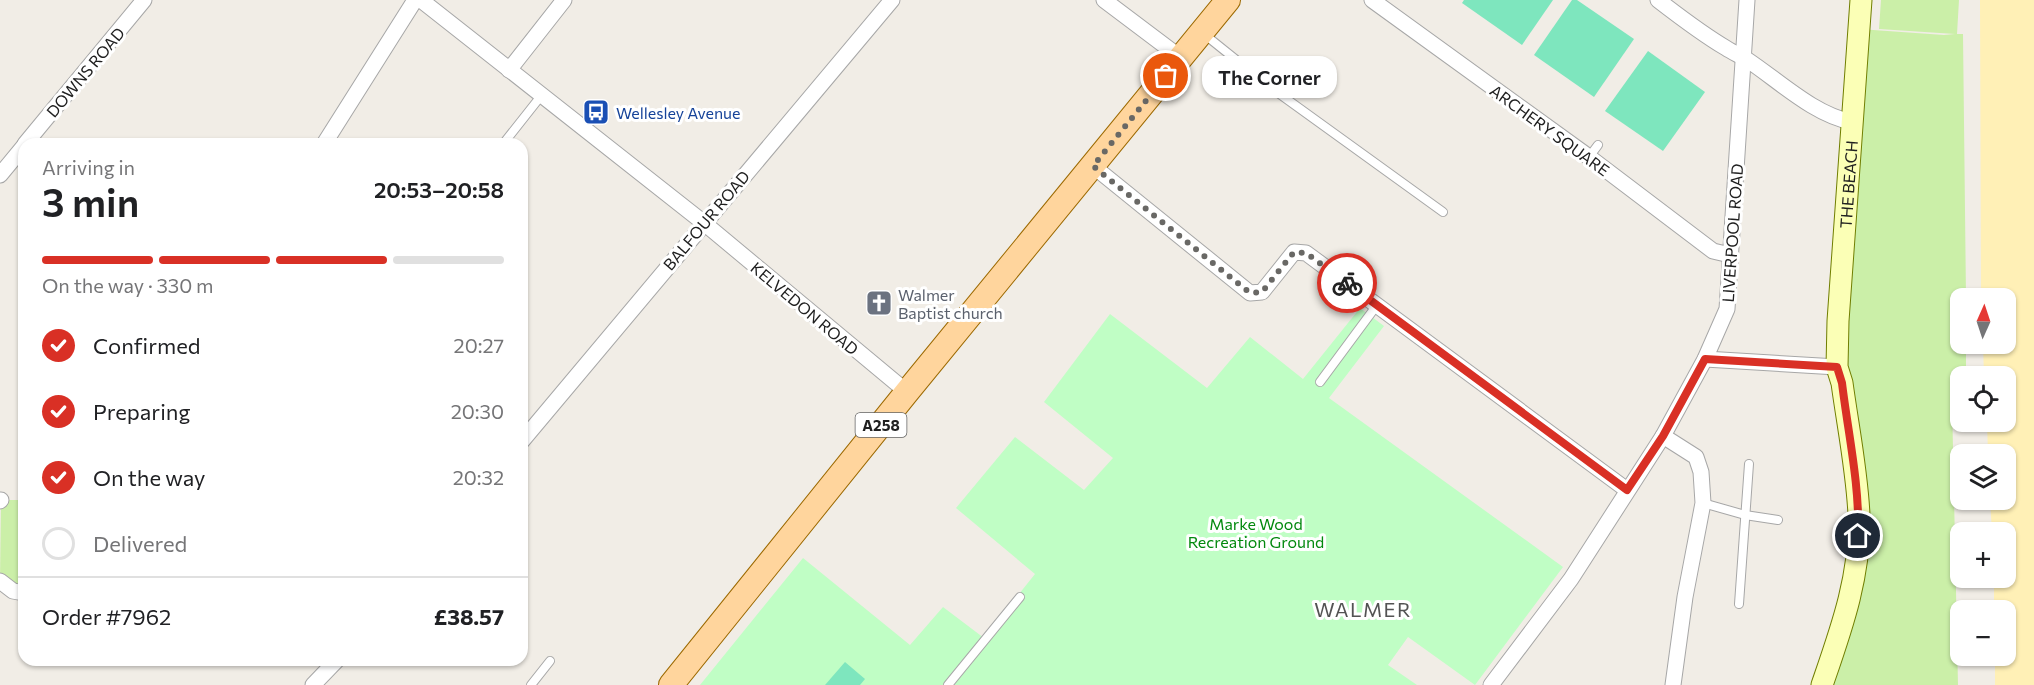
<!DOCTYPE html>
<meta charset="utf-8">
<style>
:root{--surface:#fff;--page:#f6f6f6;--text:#202124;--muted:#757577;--line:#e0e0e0;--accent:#d93025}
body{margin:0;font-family:Commissioner,sans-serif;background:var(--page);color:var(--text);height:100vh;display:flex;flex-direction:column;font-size:22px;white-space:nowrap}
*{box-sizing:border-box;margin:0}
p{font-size:20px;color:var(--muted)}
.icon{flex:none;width:33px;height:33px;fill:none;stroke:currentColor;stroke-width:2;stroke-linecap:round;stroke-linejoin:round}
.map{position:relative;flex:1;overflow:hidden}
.drawer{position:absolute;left:18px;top:138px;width:510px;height:528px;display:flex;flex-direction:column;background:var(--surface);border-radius:18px;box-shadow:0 2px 4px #0004}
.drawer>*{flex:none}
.needle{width:39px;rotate:3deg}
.controls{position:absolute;left:1950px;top:288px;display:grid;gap:12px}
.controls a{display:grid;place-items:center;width:66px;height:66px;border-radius:12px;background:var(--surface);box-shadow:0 2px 4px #0004;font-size:30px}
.pin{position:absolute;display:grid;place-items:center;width:51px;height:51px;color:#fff;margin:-26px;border:3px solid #fff;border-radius:50%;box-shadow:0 2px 6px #0007}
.courier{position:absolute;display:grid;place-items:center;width:60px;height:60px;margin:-30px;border:4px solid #d93025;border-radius:50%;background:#fff;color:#222;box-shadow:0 2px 8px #0007}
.bubble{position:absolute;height:42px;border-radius:18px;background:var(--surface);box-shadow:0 2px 4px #0004;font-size:20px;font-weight:600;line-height:42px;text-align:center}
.head em{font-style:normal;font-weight:600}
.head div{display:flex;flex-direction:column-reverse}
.head{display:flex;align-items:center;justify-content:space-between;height:102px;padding:0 24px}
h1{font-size:39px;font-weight:600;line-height:45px}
.bar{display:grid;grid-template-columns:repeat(4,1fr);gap:9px 6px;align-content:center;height:72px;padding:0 24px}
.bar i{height:8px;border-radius:4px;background:var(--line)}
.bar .active{background:var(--accent)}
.bar p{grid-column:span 4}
.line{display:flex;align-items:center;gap:15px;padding:0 24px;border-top:2px solid var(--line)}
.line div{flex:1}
ol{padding:0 24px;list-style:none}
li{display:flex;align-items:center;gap:18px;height:66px}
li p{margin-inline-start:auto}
li .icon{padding:6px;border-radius:50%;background:var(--accent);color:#fff;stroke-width:4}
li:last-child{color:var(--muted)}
li i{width:33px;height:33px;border:3px solid var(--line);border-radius:50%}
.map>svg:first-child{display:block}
</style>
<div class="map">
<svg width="2034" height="685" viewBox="0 0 2034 685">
<rect width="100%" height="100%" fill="#f1ede6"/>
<g fill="#cbefa8">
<polygon points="1881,0 1959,0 1957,34 1963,34 1966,298 1960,298 1960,344 1966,344 1966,376 1960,376 1960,390 1952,402 1958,685 1827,685 1857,556 1842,383 1859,29 1944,35 1955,34 1879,29"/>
<polygon points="1,500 24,500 24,593 0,581"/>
</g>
<polygon fill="#fff0b6" points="1980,0 2034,0 2034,685 1995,685 1995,656 2006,656 2006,610 1994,610 1994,578 2006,578 2006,532 1992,532 1990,500 2006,500 2006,454 1988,454 1987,422 2006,422 2006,376 1984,376 1983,344 2006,344 2006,298 1981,298"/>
<polygon fill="#c0fec5" points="1360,308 1384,326 1329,398 1563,567 1475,685 1408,637 1388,665 1417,685 700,685 803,558 910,645 943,607 984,638 1035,574 956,508 1015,437 1084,490 1113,458 1044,402 1110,314 1207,388 1250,337 1303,379"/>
<g fill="#7ee6be">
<polygon points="1464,0 1553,0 1522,45 1462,3"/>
<polygon points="1572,0 1577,0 1634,39 1594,97 1534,55"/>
<polygon points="1648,51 1705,92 1663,151 1605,111"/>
<polygon points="845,662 865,679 860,685 825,685"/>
</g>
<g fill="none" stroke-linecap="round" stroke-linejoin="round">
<defs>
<g id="lane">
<polyline points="1204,34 1270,87 1443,212"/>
<polyline points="503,144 541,96"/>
<polyline points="1589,157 1598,145"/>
<polyline points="1320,382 1377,305"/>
<polyline points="1703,503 1745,515 1778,520"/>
<polyline points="1739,604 1749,464"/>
<polyline points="531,685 550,661"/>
<polyline points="948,685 1020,597"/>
</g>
<g id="street">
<polyline points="421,0 704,223 907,392"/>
<polyline points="1104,0 1181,58"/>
<polyline points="1372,0 1589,157 1713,251 1730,255"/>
<path d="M 1658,0 C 1680,17 1702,34 1726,48 C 1732,52 1739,55 1746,59 C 1778,80 1814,115 1852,122"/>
<polyline points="509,70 564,0"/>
<polyline points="25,144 144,0"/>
<polyline points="324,144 415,0"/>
<polyline points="1093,166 1250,293 1262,292 1294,252 1306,253 1627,490"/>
<polyline points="0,175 24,146"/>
<polyline points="1705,359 1837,367"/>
<polyline points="1663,436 1696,457 1701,472 1703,503 1685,597 1673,685"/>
<polyline points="522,441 892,0"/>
<polyline points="0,501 1,500"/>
<polyline points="0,581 13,591 24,593"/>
<polyline points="313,685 337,660"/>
<polyline points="1491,685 1571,579 1663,436 1705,359 1727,309 1747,0"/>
</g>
<g id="secondary">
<path id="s1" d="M 1822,685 C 1841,630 1861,575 1859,515 C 1857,471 1848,427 1842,383 L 1837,367 L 1838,321 L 1861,0"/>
</g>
<polyline id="primary" points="671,685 907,392 1228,0"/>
</defs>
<use href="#lane" stroke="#a7a7a7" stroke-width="10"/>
<use href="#street" stroke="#a7a7a7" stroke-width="17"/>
<use href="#secondary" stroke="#707e00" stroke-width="23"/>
<use href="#primary" stroke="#9c6900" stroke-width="26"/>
<use href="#lane" stroke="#fff" stroke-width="8"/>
<use href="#street" stroke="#fff" stroke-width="15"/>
<use href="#secondary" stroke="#fbffb6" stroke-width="21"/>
<use href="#primary" stroke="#ffd59d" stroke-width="24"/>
</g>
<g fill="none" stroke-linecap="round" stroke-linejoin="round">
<polyline stroke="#696865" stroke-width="6" stroke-dasharray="0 10.8" points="1166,76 1093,166 1250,293 1262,292 1294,252 1306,253 1347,283"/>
<path stroke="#d93025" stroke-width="8" d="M 1347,283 L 1627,490 L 1663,436 L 1705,359 L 1837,367 L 1842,383 C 1848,433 1860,486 1858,536"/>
</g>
<defs>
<symbol id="bus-square" viewBox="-11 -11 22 22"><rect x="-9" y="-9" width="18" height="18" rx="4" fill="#1a4fb4" stroke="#fff"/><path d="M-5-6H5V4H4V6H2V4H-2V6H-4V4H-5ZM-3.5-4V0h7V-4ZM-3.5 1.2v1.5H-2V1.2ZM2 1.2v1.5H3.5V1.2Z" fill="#fff"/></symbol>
<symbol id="church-square" viewBox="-11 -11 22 22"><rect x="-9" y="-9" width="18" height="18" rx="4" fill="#6b7280" stroke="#fff"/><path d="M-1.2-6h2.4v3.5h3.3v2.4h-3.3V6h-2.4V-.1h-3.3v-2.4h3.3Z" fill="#fff"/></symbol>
</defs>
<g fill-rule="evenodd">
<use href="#bus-square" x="581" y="97" width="30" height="30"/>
<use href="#church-square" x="864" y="288" width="30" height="30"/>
</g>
<g text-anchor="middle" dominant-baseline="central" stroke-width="6" stroke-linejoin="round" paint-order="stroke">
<rect fill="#fff" stroke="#636363" stroke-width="1.5" x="855.5" y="413" width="51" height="24" rx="4.5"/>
<g font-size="15" font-weight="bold" fill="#202020">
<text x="881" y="425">A258</text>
</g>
<g font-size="16" fill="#202020" stroke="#fff">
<text transform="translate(85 72) rotate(-50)">DOWNS ROAD</text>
<text transform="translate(1550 130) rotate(36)">ARCHERY SQUARE</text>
<text stroke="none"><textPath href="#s1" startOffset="508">THE BEACH</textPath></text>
<text transform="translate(706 220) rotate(-50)">BALFOUR ROAD</text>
<text transform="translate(1732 233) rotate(-86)">LIVERPOOL ROAD</text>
<text transform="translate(805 308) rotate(40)">KELVEDON ROAD</text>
</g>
<g font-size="16" fill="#164399" stroke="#fff" text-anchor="start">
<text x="616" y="112">Wellesley Avenue</text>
</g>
<g font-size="16" fill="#5b616d" stroke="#fff" text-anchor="start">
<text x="898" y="294">Walmer<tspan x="898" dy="18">Baptist church</tspan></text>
</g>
<g font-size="16" fill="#03890e" stroke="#fff">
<text x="1256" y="523">Marke Wood<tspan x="1256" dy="18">Recreation Ground</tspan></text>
</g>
<g font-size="20" letter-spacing="1.5" fill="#535353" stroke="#fff">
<text x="1363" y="609">WALMER</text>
</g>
</g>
</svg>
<div class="controls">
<a><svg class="needle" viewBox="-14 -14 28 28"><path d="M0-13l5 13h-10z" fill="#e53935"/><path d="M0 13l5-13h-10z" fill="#757577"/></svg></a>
<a><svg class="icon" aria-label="locate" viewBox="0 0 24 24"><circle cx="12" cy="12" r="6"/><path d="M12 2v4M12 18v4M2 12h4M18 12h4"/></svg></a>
<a><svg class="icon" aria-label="layers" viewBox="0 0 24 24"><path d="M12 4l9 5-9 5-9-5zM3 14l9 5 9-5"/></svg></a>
<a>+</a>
<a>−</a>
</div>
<div class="pin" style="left:1166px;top:76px;background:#ea580c"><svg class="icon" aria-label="bag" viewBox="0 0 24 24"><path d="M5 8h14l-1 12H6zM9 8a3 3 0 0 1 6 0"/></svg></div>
<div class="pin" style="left:1858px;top:536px;background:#1f2937"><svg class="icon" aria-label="home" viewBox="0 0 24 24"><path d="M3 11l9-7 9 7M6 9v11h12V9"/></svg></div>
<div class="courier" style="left:1347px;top:283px"><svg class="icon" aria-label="bike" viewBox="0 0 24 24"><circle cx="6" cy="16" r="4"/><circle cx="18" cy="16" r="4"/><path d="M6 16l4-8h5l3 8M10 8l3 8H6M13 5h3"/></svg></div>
<div class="bubble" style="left:1202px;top:56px;width:135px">The Corner</div>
<section class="drawer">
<div class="head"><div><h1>3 min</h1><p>Arriving in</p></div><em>20:53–20:58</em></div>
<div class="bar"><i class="active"></i><i class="active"></i><i class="active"></i><i></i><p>On the way · 330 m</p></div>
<ol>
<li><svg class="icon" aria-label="check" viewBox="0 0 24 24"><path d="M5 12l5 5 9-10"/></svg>Confirmed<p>20:27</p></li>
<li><svg class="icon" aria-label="check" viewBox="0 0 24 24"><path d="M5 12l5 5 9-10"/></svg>Preparing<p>20:30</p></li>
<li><svg class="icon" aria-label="check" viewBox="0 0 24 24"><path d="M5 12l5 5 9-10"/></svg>On the way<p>20:32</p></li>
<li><i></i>Delivered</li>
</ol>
<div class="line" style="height:78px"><div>Order #7962</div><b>£38.57</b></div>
</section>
</div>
